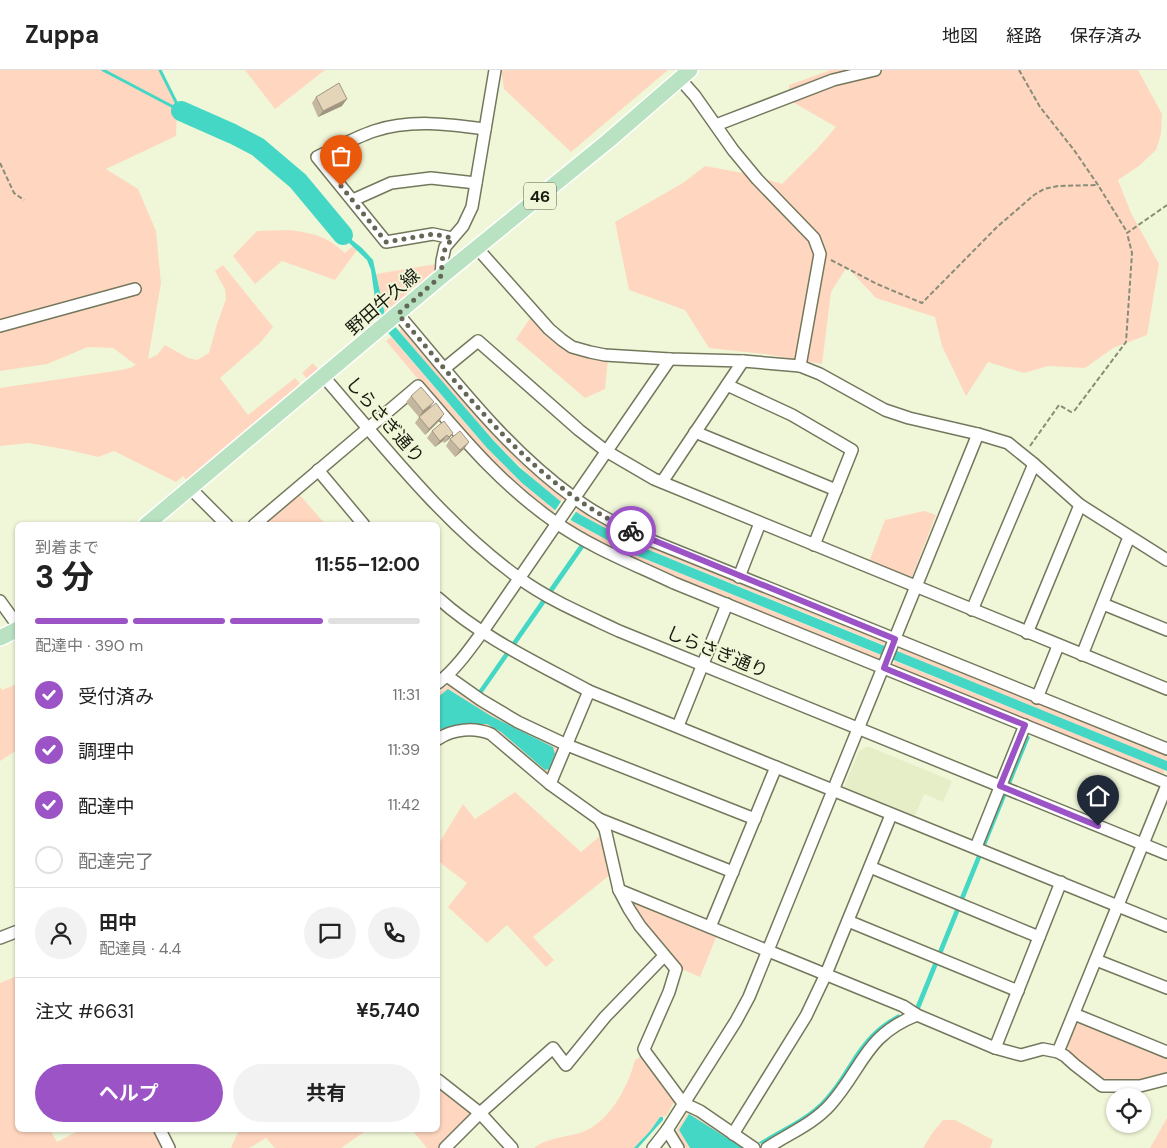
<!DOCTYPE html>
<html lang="ja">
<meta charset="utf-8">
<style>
:root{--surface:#fff;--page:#f2f2f2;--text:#222;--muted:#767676;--line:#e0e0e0;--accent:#9b53c6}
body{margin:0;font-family:"DM Sans","Noto Sans JP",sans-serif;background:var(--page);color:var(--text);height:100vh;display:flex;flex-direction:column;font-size:19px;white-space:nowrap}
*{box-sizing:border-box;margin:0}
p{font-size:16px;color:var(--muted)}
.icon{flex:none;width:28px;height:28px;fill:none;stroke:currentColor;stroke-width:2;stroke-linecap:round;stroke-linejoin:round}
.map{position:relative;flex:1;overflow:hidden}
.drawer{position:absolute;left:15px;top:452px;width:425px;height:610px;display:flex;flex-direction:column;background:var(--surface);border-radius:8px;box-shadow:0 1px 4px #0004}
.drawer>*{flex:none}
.fabs{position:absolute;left:1106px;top:1018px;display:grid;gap:10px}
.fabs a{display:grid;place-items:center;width:45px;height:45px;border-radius:50%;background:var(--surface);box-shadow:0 1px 4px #0004;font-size:25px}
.pin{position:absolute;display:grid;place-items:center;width:42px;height:42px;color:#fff;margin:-51px -21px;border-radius:50% 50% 50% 0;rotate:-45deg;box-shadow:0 0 5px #0007}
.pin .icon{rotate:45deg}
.courier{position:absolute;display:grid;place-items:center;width:50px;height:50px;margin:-25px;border:4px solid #9b53c6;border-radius:50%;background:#fff;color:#222;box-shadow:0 1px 6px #0007}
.headline em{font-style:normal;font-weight:700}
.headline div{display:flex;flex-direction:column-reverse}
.headline{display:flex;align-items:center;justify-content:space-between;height:85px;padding:0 20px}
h1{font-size:32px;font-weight:700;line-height:38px}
.bar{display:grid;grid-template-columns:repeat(4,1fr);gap:8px 5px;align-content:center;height:60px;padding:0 20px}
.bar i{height:6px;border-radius:4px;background:var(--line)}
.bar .selected{background:var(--accent)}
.bar p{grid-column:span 4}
.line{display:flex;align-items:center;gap:12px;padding:0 20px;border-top:1px solid var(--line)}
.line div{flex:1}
.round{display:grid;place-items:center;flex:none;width:52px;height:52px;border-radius:26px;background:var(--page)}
ol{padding:0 20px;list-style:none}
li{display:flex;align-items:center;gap:15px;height:55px}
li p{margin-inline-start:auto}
li .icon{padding:5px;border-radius:50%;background:var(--accent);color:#fff;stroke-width:4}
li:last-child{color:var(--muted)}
li i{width:28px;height:28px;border:2px solid var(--line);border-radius:50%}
.cta{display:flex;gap:10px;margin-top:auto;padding:10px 20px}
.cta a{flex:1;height:58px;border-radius:30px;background:var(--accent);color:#fff;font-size:20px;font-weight:700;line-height:58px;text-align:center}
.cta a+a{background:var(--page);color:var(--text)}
header{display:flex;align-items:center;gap:30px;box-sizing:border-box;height:70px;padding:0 25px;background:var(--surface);border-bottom:1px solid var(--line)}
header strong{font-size:24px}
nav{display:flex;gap:28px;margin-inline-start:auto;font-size:18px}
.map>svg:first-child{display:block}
</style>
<header>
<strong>Zuppa</strong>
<nav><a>地図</a><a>経路</a><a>保存済み</a></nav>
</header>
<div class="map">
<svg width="1167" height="1078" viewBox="0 0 1167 1078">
<rect width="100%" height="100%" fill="#f0f7d8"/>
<polygon fill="#e6eec8" points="866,677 870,677 952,711 943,732 924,724 914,748 843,719 859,681"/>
<g fill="#ffd6bf">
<polygon points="0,0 161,0 177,36 176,66 106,99 138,119 156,161 161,213 148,289 157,285 165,275 188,288 197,290 209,283 217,254 226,229 225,219 215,201 223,195 273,257 259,274 220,308 248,345 295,308 301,315 186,410 183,406 176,412 114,381 98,387 69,380 29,373 0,376 0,318 115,301 130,298 136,295 113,278 88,277 47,294 0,301"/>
<polygon points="245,0 325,0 275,39"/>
<polygon points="501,0 668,0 571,82 504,19"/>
<polygon points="831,0 1138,0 1162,44 1161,64 1156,80 1139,96 1118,110 1131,143 1159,194 1147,265 1113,278 1085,298 1048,296 1024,303 988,292 966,326 942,276 935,247 876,228 847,197 831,222 822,294 765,284 709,278 685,240 629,220 615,152 683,113 705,96 748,104 782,114 816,80 836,57 789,30 789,15"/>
<path d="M 291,160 C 316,164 326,166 345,183 L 353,176 L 357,180 L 335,210 L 282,191 L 255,214 L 233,186 L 257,161 Z"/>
<polygon points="436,194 435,204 385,245 376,204"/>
<polygon points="531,247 544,258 608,288 605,319 585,328 516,269"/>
<path d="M 403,257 L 565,426 L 561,432 C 498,382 450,322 399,261 Z"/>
<path d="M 391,267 L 487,378 L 522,413 L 555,440 L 552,445 C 488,396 438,332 386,271 Z"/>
<polygon points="313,293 319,300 307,309 302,303"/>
<polygon points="298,423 326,455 270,455 268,448"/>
<polygon points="580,436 886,570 884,575 637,475 581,445 576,442"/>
<polygon points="924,441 936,445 911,509 869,492 885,450"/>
<polygon points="570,450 633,484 880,585 877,591 651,499 567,456"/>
<polygon points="902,576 1167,684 1167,691 899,582"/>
<polygon points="895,591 1165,700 1162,707 892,598"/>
<polygon points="17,614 17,680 0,691 0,617 2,620"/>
<polygon points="448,615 484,639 556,676 559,683 551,701 544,703 499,664 438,663 438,660 456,655 487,654 501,662 545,700 520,662 490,646 449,619 438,627 438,623"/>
<polygon points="515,722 581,782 600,766 611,804 533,867 554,890 546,897 507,855 487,873 448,837 467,813 438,791 438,775 463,734 475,749"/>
<polygon points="637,832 717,865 700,907 682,899 660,875 632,837"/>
<polygon points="17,906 18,1060 50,1060 57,1072 80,1060 155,1060 164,1078 0,1078 0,913"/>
<path d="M 1080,951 L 1167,986 L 1167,1004 L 1140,1011 L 1105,1012 L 1070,984 C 1065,973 1071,964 1075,954 Z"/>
<path d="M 642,986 L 675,1031 L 666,1046 L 660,1047 L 650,1061 L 634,1078 L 534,1078 C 551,1065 573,1068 589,1059 C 612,1047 629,1014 635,990 Z"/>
<polygon points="438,1016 471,1043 471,1046 440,1078 427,1078 412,1060 438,1060"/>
<polygon points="688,1042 747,1078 743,1078 689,1044 679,1060 690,1078 686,1078 676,1061"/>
<polygon points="1167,1048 1167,1078 1150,1078"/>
<polygon points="943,1050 955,1050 993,1070 990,1078 923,1078 933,1062"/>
<polygon points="239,1060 367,1060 341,1078 275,1078 266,1068 249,1078 231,1078"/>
</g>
<g fill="#44d7c5">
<polygon points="326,143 342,162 362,178 373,190 385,245 493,370 519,397 560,431 581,445 637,475 671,489 1167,691 1167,701 633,484 574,452 555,440 522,413 487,378 378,251 371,200 367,190 346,170 324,145"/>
<polygon points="581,473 585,476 481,625 477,623"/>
<polygon points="448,619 491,646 553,677 555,684 549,699 545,700 501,662 487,654 456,655 438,660 438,627"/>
<polygon points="1026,665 1030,667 919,941 915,938"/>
<path d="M 899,944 L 900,947 C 861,967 851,1007 822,1036 C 805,1053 782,1061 763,1074 L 758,1073 C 778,1060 802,1050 820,1033 C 850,1003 856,965 899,944 Z"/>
<polygon points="689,1044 743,1078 690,1078 679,1060"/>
<polygon points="660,1047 663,1047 663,1050 638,1078 634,1078 650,1061"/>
</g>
<polygon fill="#f0f7d8" points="562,430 577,440 569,452 554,442"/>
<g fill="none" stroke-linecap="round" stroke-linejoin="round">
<g stroke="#44d7c5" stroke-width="3">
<polyline points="103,0 181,41"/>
<polyline points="160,0 180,40"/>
</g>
<polyline stroke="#44d7c5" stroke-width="20" points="181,41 233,64 258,77 298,111 343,165"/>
<defs>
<g id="minor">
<polyline points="680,9 695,26 733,80 757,109 814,168 820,184 800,296"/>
<polyline points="716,55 833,10 875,0"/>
<polyline points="353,130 391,113 431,108 476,113"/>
<path d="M 452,168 L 433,164 L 386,172 L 317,87 C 336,78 354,68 374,61 C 410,49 448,54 485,59"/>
<polyline points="477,178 549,259 562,270 572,277 590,282 605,285 670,289 743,291 800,296 820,304 885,340 909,348 978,364 1008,373 1034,394 1080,435 1167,490"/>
<polyline points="441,207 442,191 445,177 463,156 472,137 495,0"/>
<path d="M 398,244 C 453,308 504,377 573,427 C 595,444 621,456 645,468 L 1167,679"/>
<polyline points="0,256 135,219"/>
<polyline points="445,298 478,271 579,360 606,381 654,409 1167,619"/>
<path d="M 324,307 C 385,377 443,453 519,508 C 549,530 585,545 619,561 L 1167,784"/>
<polyline points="727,315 792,345 852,380 814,475"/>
<polyline points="695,362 836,420"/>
<polyline points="318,400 364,455"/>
<polyline points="662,412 743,291"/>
<polyline points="190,418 227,455"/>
<path d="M 254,455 L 418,316 C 462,367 499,413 555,452 C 592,478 634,494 674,513 L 1167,713"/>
<polyline points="739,507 760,453"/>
<path d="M 438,528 C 481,567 537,593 589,621 L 1167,856"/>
<polyline points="0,531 18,556"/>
<polyline points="1103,534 1167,560"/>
<polyline points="972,540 1034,394"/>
<polyline points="1027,563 1080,435"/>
<polyline points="1082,585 1129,467"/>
<polyline points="447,606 481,630 518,652 567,675 755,749"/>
<path d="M 438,613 C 456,599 469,580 483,561 L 670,289"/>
<polyline points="1037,628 1058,576"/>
<polyline points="678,656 727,534"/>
<path d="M 438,669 C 453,659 474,657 491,664 L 550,714 L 599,749 L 605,759 L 619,820 L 629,839 L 640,856 L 676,899 L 669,922 L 644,979 L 646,983 L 683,1033 L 700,1041 L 754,1078"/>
<polyline points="550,714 589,621"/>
<polyline points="599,749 733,802"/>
<polyline points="976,777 1025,655"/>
<polyline points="870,797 1039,867"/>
<polyline points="619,820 903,936 917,945 995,978 1021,985 1043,979 1058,982 1065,986 1075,995 1102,1016 1140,1016 1167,1009"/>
<polyline points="848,851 1018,921"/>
<polyline points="710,857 776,697"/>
<polyline points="0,868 18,861"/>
<polyline points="1096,890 1167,918"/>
<polyline points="1074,944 1167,982"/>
<polyline points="995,978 1061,812"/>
<polyline points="1058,982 1167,715"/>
<polyline points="438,1010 480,1043 512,1078"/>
<polyline points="160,1060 169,1078"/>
<polyline points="667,1060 678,1078"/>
<polyline points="733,1064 806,946 826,904 891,745"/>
<polyline points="445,1078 480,1043 553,978 566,995 605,947 664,886"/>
<polyline points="653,1078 667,1060 736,951 749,927 978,364"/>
<path d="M 767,1078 C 788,1064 813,1054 830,1035 C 863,998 865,965 917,945"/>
</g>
<g id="major">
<polyline points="146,455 441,207 608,71 690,0"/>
<polyline points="0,568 18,559"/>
</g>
</defs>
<use href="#minor" stroke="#73785d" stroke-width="14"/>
<use href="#major" stroke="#fff" stroke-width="18"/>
<g stroke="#898d78" stroke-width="2" stroke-dasharray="5 2.5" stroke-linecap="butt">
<polyline points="1019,0 1040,37 1074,80 1098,115 1127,162"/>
<polyline points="0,93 14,123 24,130"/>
<polyline points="831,190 877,214 922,233 997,157 1034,125 1044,119 1058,116 1098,115"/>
<polyline points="1030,376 1059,335 1071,342 1075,340 1126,272 1132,183 1127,163 1167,135"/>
</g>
<use href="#minor" stroke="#fff" stroke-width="11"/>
<use href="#major" stroke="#b8e2c1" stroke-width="15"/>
</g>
<g fill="#c4b79f">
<polygon points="316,27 342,36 318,47 312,33"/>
<polygon points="411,326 429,338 444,344 440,350 425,365 415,353 419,347 426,341 419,347 406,332"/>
<polygon points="432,361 453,363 449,369 444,373 443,371 435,377 427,368"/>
<polygon points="450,369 469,372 464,379 455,387 446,376"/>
</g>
<g fill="#a09582">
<polygon points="347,29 342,36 318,47 323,41"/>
<polygon points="434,332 429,339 419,347 423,341"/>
<polygon points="444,344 440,350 425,365 429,359"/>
<polygon points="453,363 449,369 444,373 449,367"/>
<polygon points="447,365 443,371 435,377 440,371"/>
<polygon points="469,372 464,379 455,387 460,380"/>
</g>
<g fill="#e4d5b9" stroke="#a09582">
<polygon points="339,13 347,29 323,41 316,27"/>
<polygon points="421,317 434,332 423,341 411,326"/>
<polygon points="436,333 444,344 429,359 419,347"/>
<polygon points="444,351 453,363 449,367 447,365 440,371 432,361"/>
<polygon points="460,361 469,372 460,380 450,369"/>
</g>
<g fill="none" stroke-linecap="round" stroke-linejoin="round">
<path stroke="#646755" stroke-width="5" stroke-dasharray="0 9" d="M 341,116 L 386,172 L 434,164 L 452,168 L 443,183 L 441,206 L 398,244 C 470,327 529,411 631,461"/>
<polyline stroke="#9b53c6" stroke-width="6" points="631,461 895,569 884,598 1025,655 1000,716 1098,756"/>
</g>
<g text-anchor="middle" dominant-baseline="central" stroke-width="4" stroke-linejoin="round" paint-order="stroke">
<rect fill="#f0f7d8" stroke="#595c4b" stroke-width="1" x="524" y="112.5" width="32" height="27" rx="4"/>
<g font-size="16" font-weight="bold" fill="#181a0f">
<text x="540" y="126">46</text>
</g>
<g font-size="18" fill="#181a0f" stroke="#f0f7d8">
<text transform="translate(383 232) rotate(-41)">野田牛久線</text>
<text transform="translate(385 350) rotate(49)">しらさぎ通り</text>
<text transform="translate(717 582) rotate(22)">しらさぎ通り</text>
</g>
</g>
</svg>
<div class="fabs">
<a><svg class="icon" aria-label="locate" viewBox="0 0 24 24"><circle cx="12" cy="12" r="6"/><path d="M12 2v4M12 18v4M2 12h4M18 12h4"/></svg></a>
</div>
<div class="pin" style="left:341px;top:116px;background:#ea580c"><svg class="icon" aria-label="bag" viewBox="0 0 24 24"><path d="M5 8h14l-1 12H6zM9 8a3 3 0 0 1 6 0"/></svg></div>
<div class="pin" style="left:1098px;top:756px;background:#1f2937"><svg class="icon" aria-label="home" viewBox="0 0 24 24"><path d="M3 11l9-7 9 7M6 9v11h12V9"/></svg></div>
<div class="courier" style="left:631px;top:461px"><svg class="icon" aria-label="bike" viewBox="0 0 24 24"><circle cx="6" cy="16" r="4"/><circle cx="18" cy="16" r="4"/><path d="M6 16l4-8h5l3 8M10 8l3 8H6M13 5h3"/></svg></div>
<section class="drawer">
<div class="headline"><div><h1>3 分</h1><p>到着まで</p></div><em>11:55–12:00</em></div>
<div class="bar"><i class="selected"></i><i class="selected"></i><i class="selected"></i><i></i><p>配達中 · 390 m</p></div>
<ol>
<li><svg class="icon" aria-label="check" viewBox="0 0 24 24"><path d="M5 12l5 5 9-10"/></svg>受付済み<p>11:31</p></li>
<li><svg class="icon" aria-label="check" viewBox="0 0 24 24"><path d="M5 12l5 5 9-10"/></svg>調理中<p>11:39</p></li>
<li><svg class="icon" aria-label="check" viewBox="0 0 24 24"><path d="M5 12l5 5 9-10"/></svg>配達中<p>11:42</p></li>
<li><i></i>配達完了</li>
</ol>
<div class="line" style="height:90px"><a class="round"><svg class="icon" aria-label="person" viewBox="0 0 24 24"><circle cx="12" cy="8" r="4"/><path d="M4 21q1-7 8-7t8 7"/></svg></a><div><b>田中</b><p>配達員 · 4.4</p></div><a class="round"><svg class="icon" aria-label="chat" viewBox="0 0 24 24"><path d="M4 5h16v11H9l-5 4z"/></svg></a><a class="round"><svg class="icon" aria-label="phone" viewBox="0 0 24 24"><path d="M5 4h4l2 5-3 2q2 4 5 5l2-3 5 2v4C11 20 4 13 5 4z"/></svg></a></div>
<div class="line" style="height:65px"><div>注文 #6631</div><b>¥5,740</b></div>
<div class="cta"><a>ヘルプ</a><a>共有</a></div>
</section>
</div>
